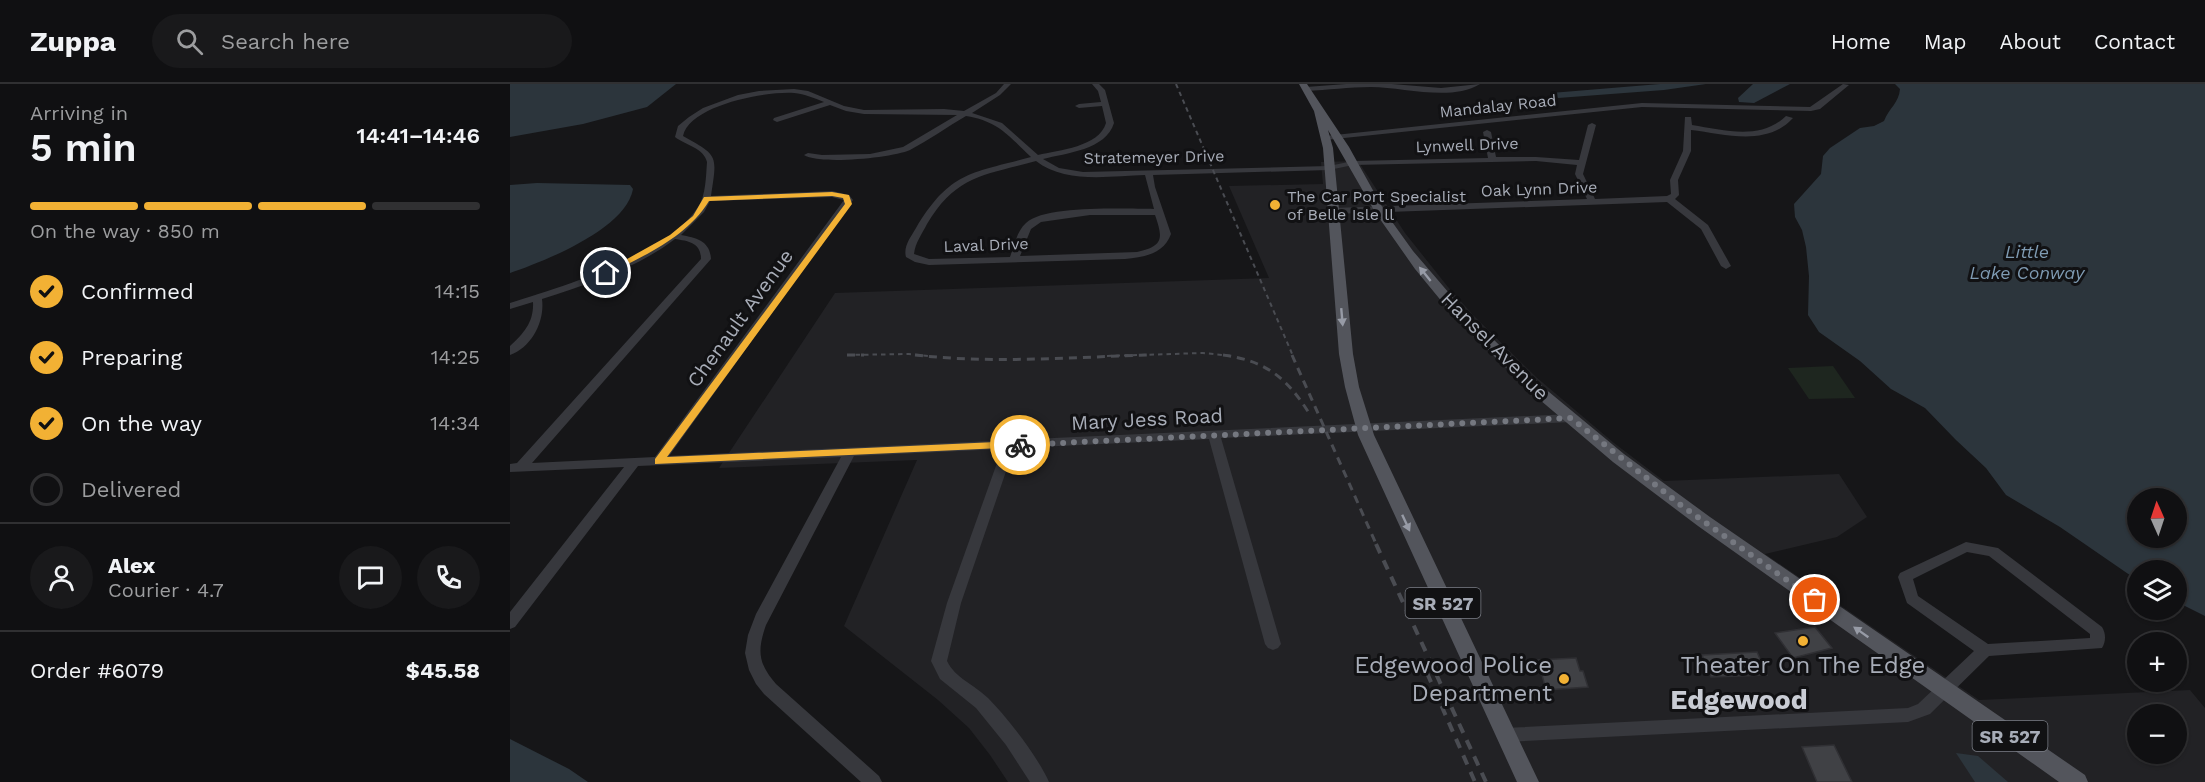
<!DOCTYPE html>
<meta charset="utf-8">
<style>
:root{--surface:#101012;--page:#19191b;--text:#f1f3f6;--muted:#9c9d9f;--line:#303032;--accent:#f2b134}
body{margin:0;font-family:"Work Sans",sans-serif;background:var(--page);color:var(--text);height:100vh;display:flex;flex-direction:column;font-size:22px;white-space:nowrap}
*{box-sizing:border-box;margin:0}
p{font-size:20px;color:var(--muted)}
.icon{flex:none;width:33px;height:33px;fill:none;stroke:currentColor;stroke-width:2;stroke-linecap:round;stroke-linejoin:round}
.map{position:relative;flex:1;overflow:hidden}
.sheet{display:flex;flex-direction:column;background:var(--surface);width:510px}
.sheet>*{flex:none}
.needle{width:39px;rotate:357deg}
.controls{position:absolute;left:1617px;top:404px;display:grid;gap:12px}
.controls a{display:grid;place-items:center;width:60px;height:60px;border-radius:50%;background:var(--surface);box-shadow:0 2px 4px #0004,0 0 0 2px var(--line);font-size:30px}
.pin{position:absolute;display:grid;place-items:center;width:51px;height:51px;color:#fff;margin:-26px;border:3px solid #fff;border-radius:50%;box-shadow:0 2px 6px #0007}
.courier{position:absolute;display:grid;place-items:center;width:60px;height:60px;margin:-30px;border:4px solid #f2b134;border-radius:50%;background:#fff;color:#222;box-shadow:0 2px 8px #0007}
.head em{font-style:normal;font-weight:600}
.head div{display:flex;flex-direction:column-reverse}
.head{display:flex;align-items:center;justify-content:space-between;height:102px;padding:0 30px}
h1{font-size:39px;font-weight:600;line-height:45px}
.bar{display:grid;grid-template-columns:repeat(4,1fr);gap:9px 6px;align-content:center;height:72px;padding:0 30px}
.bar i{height:8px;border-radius:4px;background:var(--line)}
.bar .active{background:var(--accent)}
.bar p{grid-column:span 4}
.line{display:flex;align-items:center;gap:15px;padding:0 30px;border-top:2px solid var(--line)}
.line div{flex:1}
.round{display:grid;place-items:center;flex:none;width:63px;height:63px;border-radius:32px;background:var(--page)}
ol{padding:0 30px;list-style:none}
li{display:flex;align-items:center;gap:18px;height:66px}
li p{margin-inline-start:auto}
li .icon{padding:6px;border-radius:50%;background:var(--accent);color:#111;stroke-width:4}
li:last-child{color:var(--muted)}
li i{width:33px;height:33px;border:3px solid var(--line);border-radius:50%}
header{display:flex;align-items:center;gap:36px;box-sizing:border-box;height:84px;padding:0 30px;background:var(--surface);border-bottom:2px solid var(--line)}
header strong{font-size:28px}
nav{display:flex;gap:33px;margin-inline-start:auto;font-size:21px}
.search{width:420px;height:54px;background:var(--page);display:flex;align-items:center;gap:15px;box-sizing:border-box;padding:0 21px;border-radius:33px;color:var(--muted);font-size:22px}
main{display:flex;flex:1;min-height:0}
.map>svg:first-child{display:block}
</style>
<header>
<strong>Zuppa</strong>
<div class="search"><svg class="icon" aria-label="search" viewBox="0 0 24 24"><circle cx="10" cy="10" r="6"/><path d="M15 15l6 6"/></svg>Search here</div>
<nav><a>Home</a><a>Map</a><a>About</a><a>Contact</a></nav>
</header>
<main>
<section class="sheet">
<div class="head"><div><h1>5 min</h1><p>Arriving in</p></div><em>14:41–14:46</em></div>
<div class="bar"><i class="active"></i><i class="active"></i><i class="active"></i><i></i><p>On the way · 850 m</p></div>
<ol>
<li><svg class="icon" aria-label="check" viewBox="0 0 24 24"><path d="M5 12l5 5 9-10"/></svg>Confirmed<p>14:15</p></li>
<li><svg class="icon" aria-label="check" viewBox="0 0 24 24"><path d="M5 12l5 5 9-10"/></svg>Preparing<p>14:25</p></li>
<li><svg class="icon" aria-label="check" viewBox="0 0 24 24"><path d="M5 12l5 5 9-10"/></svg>On the way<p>14:34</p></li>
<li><i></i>Delivered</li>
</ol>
<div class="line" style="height:108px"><a class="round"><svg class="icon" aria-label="person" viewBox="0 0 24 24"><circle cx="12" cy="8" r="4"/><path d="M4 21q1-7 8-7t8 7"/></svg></a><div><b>Alex</b><p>Courier · 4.7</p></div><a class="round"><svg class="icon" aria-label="chat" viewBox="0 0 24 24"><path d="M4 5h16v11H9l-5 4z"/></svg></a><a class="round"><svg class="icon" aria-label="phone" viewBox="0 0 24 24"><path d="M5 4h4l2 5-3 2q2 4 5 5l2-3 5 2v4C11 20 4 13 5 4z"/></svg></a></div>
<div class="line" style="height:78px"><div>Order #6079</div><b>$45.58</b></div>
</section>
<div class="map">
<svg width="1695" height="698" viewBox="0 0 1695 698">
<rect width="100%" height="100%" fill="#161618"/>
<path fill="#222225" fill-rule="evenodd" d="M 848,77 L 895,149 L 938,203 L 964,232 L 1026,293 L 1104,359 L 1154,397 L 1329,390 L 1357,433 L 1327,453 L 1255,470 L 1469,616 L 1680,606 L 1695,624 L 1695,698 L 498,698 L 480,671 L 459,644 L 428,616 L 334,542 L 407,376 L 209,384 L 325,209 L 759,194 L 719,102 L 813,100 L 811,78 ZM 1628,630 L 1666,630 L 1666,669 L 1628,669 Z"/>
<polygon fill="#1e261f" points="1323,282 1345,314 1299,315 1278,284"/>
<g fill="#2c353c" fill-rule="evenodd">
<polygon points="0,0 166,0 137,23 73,40 0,53"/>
<polygon points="1150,0 1196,0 1154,6 1048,14 1041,9"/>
<polygon points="1243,0 1280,0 1244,19 1229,18 1228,14"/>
<path d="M 1385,0 L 1695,0 L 1695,532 L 1667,518 L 1666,486 L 1628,486 L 1627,496 L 1550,443 L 1496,411 L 1476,384 L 1446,356 L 1415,324 L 1381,305 L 1350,277 L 1309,248 L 1298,231 L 1299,192 L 1296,163 L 1292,146 L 1285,133 L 1284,120 L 1311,90 L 1313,72 L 1320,64 L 1350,44 L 1364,42 L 1374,37 C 1379,24 1389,19 1390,5 ZM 1628,414 L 1666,414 L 1666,453 L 1628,453 Z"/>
<path d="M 27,99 L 120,101 L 123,105 C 116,145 35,177 0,189 L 0,101 Z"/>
<polygon points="0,655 59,685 78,698 0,698"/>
<polygon points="1446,669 1468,672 1498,698 1465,698"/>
</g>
<g fill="#404145" stroke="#303034" stroke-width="1.5">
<polygon points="1305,543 1322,564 1283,574 1265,549"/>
<polygon points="1247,568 1257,591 1201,593 1192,571"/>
<polygon points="1066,574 1070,587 1073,587 1078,603 1036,606 1028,576"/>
<polygon points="1324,661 1342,698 1307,698 1292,663"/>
</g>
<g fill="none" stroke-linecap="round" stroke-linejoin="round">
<g fill="#37383d" fill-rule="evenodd">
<path d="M 494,0 L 501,0 L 490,11 L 462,29 L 492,39 L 528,71 C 549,66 589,63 596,39 L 592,22 L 569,24 L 565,22 L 569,20 L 591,18 L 588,7 L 582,0 L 589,0 L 595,6 L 604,39 C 596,66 556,69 533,75 L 549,84 L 573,88 L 819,82 L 843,77 L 978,74 L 973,48 L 977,46 L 981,48 L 986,73 L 1026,73 L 1069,76 L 1078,41 L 1082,39 L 1086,41 L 1073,90 L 1085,115 L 1157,112 L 1161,110 L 1160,96 L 1173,67 L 1175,33 L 1181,33 L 1182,41 C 1214,46 1250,57 1276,32 L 1283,34 C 1257,63 1215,50 1181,46 L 1181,67 L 1168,96 L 1169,111 L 1165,115 L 1198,141 L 1221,182 L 1216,185 L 1211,182 L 1191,145 L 1157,118 L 823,130 L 819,127 L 823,124 L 1077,115 L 1065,90 L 1067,81 L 1026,77 L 843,81 L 819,86 L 643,91 L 645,103 L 661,150 C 654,170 634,173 615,175 L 419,181 L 405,178 L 396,173 C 393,162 401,153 406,144 C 440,87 462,89 521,73 C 499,52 488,37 456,32 C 437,43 419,56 400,66 C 382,74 309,81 294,71 L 298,69 L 312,71 L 360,70 L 393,63 L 447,31 L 354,30 L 336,27 L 320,21 L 267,38 L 263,36 L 264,34 L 314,18 C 304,14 295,10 284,9 C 256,7 180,21 173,52 C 209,72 207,71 201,112 L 322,107 L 339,111 L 343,116 L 159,372 L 1061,330 L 1067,334 L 1061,338 L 711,354 L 771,560 L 768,564 L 763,566 L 758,564 L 755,560 L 699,355 L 504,364 L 451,519 L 437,577 C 445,594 465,601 478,614 C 497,633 528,673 539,698 L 520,698 L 496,661 L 466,624 L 430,595 L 421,577 L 437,519 L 492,365 L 344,372 L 256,541 C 247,567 248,579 266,600 L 369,692 L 372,698 L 351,698 L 254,610 L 246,600 L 239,586 L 235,569 L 238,551 L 246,530 L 331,373 L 128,382 L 5,543 L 0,545 L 0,528 L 114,383 L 0,388 L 0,380 L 7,379 L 191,175 C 191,159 179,157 165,155 C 127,184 78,200 32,215 C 35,237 22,263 0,271 L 0,262 C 14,249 24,238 23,218 L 0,225 L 0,219 C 53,202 157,172 188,123 C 196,112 196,91 197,78 C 194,64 175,61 165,53 L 168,42 L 179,33 L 193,24 L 228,11 L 249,7 L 284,5 L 298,7 L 334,22 L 354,26 L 434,25 L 454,27 L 486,9 ZM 526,77 C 555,100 600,92 635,91 L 644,125 C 617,125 535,121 516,139 C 507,147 504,162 500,173 L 419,175 L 404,170 C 405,159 412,150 417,140 C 446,91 475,91 526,77 ZM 322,113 L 334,116 L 145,373 L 22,379 L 201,175 C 200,157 187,154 171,151 L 194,128 L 200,117 ZM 580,131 L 645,131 C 653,154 654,162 627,168 L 510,172 L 521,145 L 531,138 Z"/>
<path d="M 836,0 L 882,0 L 931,4 L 970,0 C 941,18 893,3 861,3 C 839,3 818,6 796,7 L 793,5 L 796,3 Z"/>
<polygon points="1333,0 1339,1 1310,25 1301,27 1132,23 815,56 811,54 815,52 1132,19 1300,23"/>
<path d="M 1456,458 L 1488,464 L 1592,543 C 1596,549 1596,558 1592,564 L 1479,572 L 1420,630 L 1398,638 L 995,658 L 989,656 L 987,651 L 989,646 L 995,644 L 1398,624 L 1408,620 L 1464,567 L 1397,519 L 1388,493 L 1390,489 ZM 1457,468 L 1479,472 L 1580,550 L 1580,554 L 1478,560 L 1408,512 L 1403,495 Z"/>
</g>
<polygon fill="#53555c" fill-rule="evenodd" points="789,0 797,0 839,63 875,128 903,167 957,230 1033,303 1114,370 1200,433 1575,691 1578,698 1549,698 1188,442 1103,378 1023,310 947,236 905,185 865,128 818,46 823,64 843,270 849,303 864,351 1029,698 1007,698 848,351 835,303 829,270 813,64 804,27"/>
<g stroke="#4a4c52" stroke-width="2" stroke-dasharray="4.5 4" stroke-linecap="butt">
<polyline points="666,0 783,272"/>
<polyline points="337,271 399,270 418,272"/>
<polyline points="597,272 693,269 722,272"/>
</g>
<g stroke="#4a4c52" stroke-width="3" stroke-dasharray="8 6" stroke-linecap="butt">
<polyline points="337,271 354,271"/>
<path d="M 405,271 C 484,280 563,273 641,271"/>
<path d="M 713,271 C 756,277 776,293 799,329"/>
<polyline points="782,271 867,462"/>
</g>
<g stroke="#4a4c52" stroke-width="4" stroke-dasharray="10 8" stroke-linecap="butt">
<polyline points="866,460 976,698"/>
<polyline points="917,589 965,698"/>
</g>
</g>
<defs><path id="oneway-solid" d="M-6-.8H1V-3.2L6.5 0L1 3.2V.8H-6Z" transform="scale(1.5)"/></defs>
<g fill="#979ba6">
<use href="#oneway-solid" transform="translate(915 190) rotate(-129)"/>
<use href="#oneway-solid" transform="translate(832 233) rotate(85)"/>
<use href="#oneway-solid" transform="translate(896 439) rotate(65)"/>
<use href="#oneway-solid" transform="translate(1351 548) rotate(-145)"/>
</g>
<path fill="#f2b134" d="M 322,108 L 339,111 L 342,120 L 157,373 L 510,357 L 513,358 L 513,363 L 145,380 L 145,375 L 335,120 L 333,114 L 322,112 L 199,117 C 176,154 136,170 99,190 L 92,189 L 160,151 L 183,132 L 194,113 Z"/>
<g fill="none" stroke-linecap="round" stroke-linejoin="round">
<polyline stroke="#757880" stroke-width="6" stroke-dasharray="0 10.8" points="510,361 1061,334 1172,422 1305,516"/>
</g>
<g fill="#f2b134" stroke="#111113" stroke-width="2">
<circle cx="765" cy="121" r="6"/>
<circle cx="1293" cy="557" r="6"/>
<circle cx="1054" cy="595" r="6"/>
</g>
<g text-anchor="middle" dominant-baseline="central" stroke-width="6" stroke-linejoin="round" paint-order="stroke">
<g font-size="16" fill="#a8adb8" stroke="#111113">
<text transform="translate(988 22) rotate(-6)">Mandalay Road</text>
<text transform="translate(957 61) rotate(-2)">Lynwell Drive</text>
<text transform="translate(644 73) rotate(-1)">Stratemeyer Drive</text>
<text transform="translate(1029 105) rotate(-2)">Oak Lynn Drive</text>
<text transform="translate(476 161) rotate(-2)">Laval Drive</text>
</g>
<g font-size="16" fill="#a8adb8" stroke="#111113" text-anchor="start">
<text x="777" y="112">The Car Port Specialist<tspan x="777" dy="18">of Belle Isle ll</tspan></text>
</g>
<g font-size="18" font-style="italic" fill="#7f9bb3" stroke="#111113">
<text x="1517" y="167">Little<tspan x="1517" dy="21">Lake Conway</tspan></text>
</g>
<g fill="#111113" stroke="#7b7e86" stroke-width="1.5">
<rect x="895.5" y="504" width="75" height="30" rx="4.5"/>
<rect x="1462.5" y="637" width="75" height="30" rx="4.5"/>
</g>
<g font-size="18" font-weight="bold" fill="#a8adb8">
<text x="933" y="519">SR 527</text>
<text x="1500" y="652">SR 527</text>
</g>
<g font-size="20" fill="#a8adb8" stroke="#111113">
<text transform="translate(230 234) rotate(-54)">Chenault Avenue</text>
<text transform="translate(985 262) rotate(45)">Hansel Avenue</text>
<text transform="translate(637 335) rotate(-3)">Mary Jess Road</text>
</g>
<g font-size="24" fill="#a8adb8" stroke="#111113" text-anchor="end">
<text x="1042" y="581">Edgewood Police<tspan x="1042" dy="28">Department</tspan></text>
<text x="1293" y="581" text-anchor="middle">Theater On The Edge</text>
</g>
<g font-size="27" font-weight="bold" fill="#c9ccd4" stroke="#111113">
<text x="1229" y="616">Edgewood</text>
</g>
</g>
</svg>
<div class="controls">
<a><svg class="needle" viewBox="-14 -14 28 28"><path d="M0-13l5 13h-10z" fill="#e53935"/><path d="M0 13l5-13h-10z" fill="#9c9d9f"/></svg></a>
<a><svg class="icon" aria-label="layers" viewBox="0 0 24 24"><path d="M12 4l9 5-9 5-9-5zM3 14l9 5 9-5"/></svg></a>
<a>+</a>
<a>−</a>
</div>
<div class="pin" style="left:1305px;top:516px;background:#ea580c"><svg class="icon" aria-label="bag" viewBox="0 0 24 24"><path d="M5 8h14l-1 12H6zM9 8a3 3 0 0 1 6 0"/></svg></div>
<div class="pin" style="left:96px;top:189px;background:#1f2937"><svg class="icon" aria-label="home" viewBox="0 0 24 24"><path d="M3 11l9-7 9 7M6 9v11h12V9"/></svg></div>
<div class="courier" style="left:510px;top:361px"><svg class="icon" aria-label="bike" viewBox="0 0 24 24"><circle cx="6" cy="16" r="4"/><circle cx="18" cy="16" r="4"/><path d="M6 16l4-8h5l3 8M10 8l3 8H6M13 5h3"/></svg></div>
</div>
</main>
